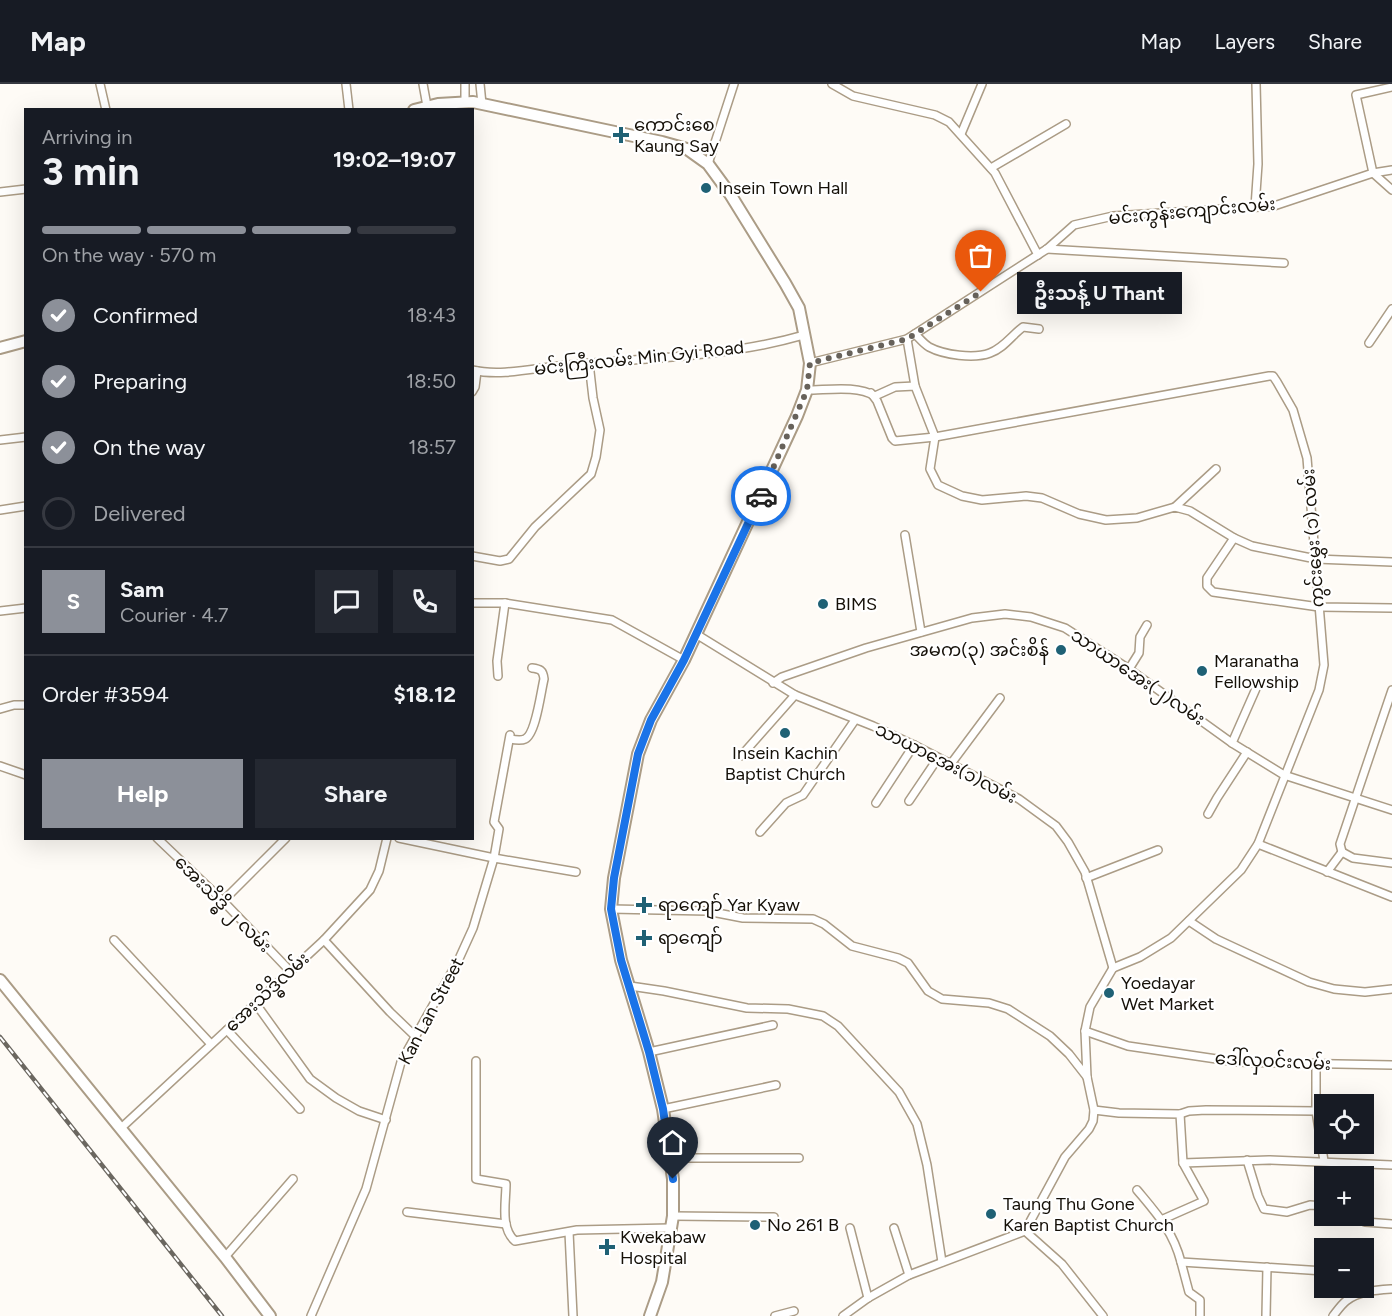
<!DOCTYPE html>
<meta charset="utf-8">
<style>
:root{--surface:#171b24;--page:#242831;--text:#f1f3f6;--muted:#9ea1a6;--line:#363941;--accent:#8c9099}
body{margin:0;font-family:Figtree,"Noto Sans Myanmar",sans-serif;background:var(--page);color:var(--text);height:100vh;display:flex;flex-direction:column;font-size:22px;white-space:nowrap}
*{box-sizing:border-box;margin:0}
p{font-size:20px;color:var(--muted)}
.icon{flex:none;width:33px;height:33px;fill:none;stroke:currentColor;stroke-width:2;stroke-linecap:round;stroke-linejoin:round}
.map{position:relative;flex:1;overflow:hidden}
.sheet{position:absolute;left:24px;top:24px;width:450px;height:732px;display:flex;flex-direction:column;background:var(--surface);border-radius:0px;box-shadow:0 6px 24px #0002}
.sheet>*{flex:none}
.buttons{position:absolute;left:1314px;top:1010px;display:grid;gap:12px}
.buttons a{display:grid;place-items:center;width:60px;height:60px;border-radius:0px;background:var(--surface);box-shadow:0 6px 24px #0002;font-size:30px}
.pin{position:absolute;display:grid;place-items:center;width:51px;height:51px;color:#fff;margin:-62px -26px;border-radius:50% 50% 50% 0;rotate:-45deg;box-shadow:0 0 6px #0007}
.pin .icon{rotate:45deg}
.courier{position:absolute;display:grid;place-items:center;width:60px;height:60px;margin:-30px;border:4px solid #1a73e8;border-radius:50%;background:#fff;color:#222;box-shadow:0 2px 8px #0007}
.bubble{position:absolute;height:42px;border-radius:0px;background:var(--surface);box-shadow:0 6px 24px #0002;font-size:20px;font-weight:700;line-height:42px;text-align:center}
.overview em{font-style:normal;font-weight:700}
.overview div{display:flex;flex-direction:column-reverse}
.overview{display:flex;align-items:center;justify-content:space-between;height:102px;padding:0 18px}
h1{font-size:39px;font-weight:700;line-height:45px}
.bar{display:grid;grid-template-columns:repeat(4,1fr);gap:9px 6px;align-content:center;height:72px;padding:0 18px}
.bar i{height:8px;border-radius:4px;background:var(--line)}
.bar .selected{background:var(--accent)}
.bar p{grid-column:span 4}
.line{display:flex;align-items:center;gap:15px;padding:0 18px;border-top:2px solid var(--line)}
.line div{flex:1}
.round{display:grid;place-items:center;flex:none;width:63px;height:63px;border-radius:0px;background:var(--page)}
ol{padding:0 18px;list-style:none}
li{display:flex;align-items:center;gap:18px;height:66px}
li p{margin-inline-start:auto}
li .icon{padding:6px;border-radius:50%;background:var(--accent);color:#fff;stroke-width:4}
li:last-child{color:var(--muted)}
li i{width:33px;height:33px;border:3px solid var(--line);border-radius:50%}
.action{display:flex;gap:12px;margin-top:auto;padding:12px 18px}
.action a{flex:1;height:69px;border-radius:0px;background:var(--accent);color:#fff;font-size:24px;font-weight:700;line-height:69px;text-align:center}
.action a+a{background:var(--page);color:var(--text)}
header{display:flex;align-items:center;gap:36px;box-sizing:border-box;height:84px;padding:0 30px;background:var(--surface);border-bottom:2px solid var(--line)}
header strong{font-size:28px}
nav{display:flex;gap:33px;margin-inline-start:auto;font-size:21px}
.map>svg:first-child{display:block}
</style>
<header>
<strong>Map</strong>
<nav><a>Map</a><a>Layers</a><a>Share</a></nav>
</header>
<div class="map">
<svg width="1392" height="1232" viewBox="0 0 1392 1232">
<rect width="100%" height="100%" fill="#fefbf6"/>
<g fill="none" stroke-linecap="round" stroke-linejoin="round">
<defs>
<g id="street">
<polyline points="100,0 106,26"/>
<polyline points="346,0 349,26"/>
<polyline points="423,0 427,22"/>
<polyline points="465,0 465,19"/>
<polyline points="480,0 482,20"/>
<polyline points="832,0 853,12 935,31 949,38 995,89 1038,171"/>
<polyline points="1392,3 1356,11 1373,89 1392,106"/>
<polyline points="961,50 982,0"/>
<polyline points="708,80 734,0"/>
<polyline points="991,84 1066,40"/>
<polyline points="0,108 26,105"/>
<polyline points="1255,123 1258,80 1256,0"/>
<polyline points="1047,165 1284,179"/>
<path d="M 915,250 C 920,255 924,260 929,263 C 944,271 974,275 990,269 C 1004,264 1012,251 1023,243 L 1039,245"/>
<polyline points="907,255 915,302"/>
<polyline points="1369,259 1392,225"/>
<polyline points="810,279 907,255 1047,165 1074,141 1113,132 1274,122 1373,89 1392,86"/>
<path d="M 472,286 C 503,293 538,283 568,281 C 647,274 728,273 804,251"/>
<path d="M 807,306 C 828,306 857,301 875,312 L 895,303 L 915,302 L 935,353 L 930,385 L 938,401 L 962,412 L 982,416 L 1026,412 L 1042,414 L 1079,430 L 1106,436 L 1137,434 L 1175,423 L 1190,427 L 1234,454 L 1252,462 L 1316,475 L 1392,478"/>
<polyline points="472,308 475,303 477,287"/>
<polyline points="871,309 877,317 892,354 895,357 935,353 1269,292 1273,292 1277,298 1293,326 1307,374 1324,581 1319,606 1258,760 1241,786 1171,854 1140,873 1113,884"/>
<polyline points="0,356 26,353"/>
<polyline points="1175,423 1216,385"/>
<polyline points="0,426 26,422"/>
<polyline points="905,451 921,548"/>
<polyline points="1234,454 1207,494 1207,502 1213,508 1319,523 1392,524"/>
<polyline points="472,472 500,477 509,475 535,443 591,390 596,373 600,346 593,314 589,279"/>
<polyline points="472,519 505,519 612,536 684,576"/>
<polyline points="0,527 26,524"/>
<polyline points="696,550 795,611 873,642 914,661 1019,715 1056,742 1068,758 1085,788 1113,884"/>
<polyline points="1129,585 1139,569 1140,553 1147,541"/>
<polyline points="498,592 497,577 505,519"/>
<polyline points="773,599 782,593 866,564 972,534 1005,530 1031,533 1065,544 1129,585 1232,659 1284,691 1392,726"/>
<polyline points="0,625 14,621 26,621"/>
<path d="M 510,655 C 515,656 521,657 525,655 C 536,650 541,607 544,595 C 543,586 540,585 532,584"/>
<polyline points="1232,659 1258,600"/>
<polyline points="741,672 795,611"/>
<polyline points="950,681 1000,614"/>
<polyline points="0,682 26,691"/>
<polyline points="909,717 938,674"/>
<polyline points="876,719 914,661"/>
<polyline points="1208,730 1217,714 1247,668"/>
<polyline points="760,748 786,719 803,711 855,636"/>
<polyline points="157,754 223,817 290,887"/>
<polyline points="399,754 494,774 576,788"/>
<polyline points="1258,760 1392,813"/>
<polyline points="1342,768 1340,760 1392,606"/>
<polyline points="1342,768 1353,774 1392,779"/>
<polyline points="1327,788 1342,768"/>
<polyline points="1086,794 1158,766"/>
<polyline points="223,817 286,754"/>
<polyline points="611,825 707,827 743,834 813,835 824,840 852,862 898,874 908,879 928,907 942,915 989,919 1008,925 1050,952 1069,970 1087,993"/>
<polyline points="1189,837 1216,855 1309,898 1334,905 1365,908 1392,905"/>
<polyline points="114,856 210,959"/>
<polyline points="324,856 390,928 415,952"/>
<polyline points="630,902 664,907 747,924 788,925 823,932 838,942 899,1008 917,1040 927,1081 942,1178"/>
<polyline points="256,920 310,995 336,1014 359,1027 386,1036"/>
<polyline points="227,946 300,1025"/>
<polyline points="1085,947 1128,962 1237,978 1392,981"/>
<polyline points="649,968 773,941"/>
<path d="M 476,977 L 476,1095 L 506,1100 C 506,1118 500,1144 515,1157 L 577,1146 L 670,1144"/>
<polyline points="1316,980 1316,1027"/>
<polyline points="663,1025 776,1001"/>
<polyline points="1094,1026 1119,1029 1180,1030 1183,1079 1204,1117 1161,1136"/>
<polyline points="1180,1030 1189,1027 1206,1026 1316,1027 1324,1077"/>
<polyline points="120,1045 324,856 370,806 379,787 387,754"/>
<polyline points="670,1074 799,1074"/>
<polyline points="1247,1076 1258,1112 1264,1125 1287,1128 1310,1121 1324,1122"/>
<polyline points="1183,1079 1269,1076 1392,1081"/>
<path d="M 1137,1106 C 1157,1130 1173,1147 1181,1178 L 1324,1187"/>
<polyline points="407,1128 506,1140"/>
<polyline points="1351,1131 1365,1138 1392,1140"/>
<polyline points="673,1132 774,1133"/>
<polyline points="850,1144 868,1214"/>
<polyline points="894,1144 909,1191"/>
<polyline points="1025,1147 1065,1073 1089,1045 1093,1037 1094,1026 1087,993 1085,947 1090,923 1113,884"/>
<polyline points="1025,1147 1062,1180 1103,1232"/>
<polyline points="569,1148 573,1232"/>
<polyline points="225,1173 293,1095"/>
<polyline points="1181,1178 1189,1208 1200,1216 1200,1232"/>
<polyline points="311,1232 366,1105 401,978 458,877 473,844 494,774 499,745 494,738 510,651"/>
<polyline points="775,1232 794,1227"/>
<polyline points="843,1232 868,1214 909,1191 1025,1147"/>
<polyline points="1266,1232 1267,1183"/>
<path d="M 1333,1232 C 1337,1227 1341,1221 1346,1217 C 1358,1207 1377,1206 1392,1205"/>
</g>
<polyline id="secondary" points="0,896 225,1173 270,1232"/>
<g id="primary">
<polyline points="414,26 438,20 473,18 662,58 687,65 708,80 730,110 785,199 799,224 810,279 807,306 797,332 684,576 651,636 638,670 614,794 611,825 621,876 649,968 663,1025 673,1095 673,1132 662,1198 650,1232"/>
<polyline points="0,264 26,257"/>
</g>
</defs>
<use href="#street" stroke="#ab9c86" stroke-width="10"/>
<use href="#secondary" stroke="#ab9c86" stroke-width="14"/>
<use href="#primary" stroke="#ab9c86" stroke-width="14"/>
<use href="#street" stroke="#fff" stroke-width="7"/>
<use href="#secondary" stroke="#fff" stroke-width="10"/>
<use href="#primary" stroke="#fff" stroke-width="10"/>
<defs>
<polyline id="rail" points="0,953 222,1232"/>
</defs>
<use href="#rail" stroke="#6b6760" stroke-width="4.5"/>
<use href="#rail" stroke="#fff" stroke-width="2" stroke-dasharray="7" stroke-linecap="butt"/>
</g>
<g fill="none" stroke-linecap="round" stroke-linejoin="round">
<polyline stroke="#67625b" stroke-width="6" stroke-dasharray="0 10.8" points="761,412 807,306 810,279 907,255 981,208"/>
<polyline stroke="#1a73e8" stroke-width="8" points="673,1095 663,1025 649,968 621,876 611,825 614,794 638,670 651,636 684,576 761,412"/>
</g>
<g fill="#1f6175" stroke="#fff" stroke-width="2">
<path d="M618 42h6v6h6v6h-6v6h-6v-6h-6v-6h6z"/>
<circle cx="706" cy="104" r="6"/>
<circle cx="823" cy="520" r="6"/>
<circle cx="1061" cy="566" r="6"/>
<circle cx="1202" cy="587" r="6"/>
<circle cx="785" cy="649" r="6"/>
<path d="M641 812h6v6h6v6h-6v6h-6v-6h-6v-6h6z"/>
<path d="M641 845h6v6h6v6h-6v6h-6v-6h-6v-6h6z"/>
<circle cx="1109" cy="909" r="6"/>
<circle cx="991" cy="1130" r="6"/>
<circle cx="755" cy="1141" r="6"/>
<path d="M604 1154h6v6h6v6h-6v6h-6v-6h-6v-6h6z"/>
</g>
<g text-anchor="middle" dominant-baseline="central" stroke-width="4.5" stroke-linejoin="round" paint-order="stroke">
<g font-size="18" fill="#151008" stroke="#fff" text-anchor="start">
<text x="634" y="41">ကောင်းစေ<tspan x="634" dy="21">Kaung Say</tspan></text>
<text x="718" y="104">Insein Town Hall</text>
<text x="835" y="520">BIMS</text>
<text x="1049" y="566" text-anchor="end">အမက(၃) အင်းစိန်</text>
<text x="1214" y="577">Maranatha<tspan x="1214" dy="21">Fellowship</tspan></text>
<text x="785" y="669" text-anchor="middle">Insein Kachin<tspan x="785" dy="21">Baptist Church</tspan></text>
<text x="658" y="821">ရာကျော် Yar Kyaw</text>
<text x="658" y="854">ရာကျော်</text>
<text x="1121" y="899">Yoedayar<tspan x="1121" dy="21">Wet Market</tspan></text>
<text x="1003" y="1120">Taung Thu Gone<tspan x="1003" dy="21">Karen Baptist Church</tspan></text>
<text x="767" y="1141">No 261 B</text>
<text x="620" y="1153">Kwekabaw<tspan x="620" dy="21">Hospital</tspan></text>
</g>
<g font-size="18" fill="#151008" stroke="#fff">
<text transform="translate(1192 127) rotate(-5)">မင်းကွန်းကျောင်းလမ်း</text>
<text transform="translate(639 274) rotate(-6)">မင်းကြီးလမ်း Min Gyi Road</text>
<text transform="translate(1313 454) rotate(-94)">ကွင်းမွှေး (၁) လမ်း</text>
<text transform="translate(1138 593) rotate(34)">သာယာအေး(၂)လမ်း</text>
<text transform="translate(946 679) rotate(27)">သာယာအေး(၁)လမ်း</text>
<text transform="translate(223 820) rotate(45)">အေးသိဒ္ဓိ ၂ လမ်း</text>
<text transform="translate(267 908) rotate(-43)">အေးသိဒ္ဓိလမ်း</text>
<text transform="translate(431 927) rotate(-62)">Kan Lan Street</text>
<text transform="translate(1273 977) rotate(3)">ဒေါ်လှဝင်းလမ်း</text>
</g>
</g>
</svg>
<div class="buttons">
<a><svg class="icon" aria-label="locate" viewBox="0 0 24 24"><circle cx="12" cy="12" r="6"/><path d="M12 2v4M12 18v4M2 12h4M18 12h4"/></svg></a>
<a>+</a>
<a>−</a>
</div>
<div class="pin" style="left:981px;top:208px;background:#ea580c"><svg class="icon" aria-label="bag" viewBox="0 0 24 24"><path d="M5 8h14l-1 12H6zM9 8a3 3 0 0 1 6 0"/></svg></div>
<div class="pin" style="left:673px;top:1095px;background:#1f2937"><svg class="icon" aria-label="home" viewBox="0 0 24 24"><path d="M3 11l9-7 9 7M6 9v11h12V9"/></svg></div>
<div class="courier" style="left:761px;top:412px"><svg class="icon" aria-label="car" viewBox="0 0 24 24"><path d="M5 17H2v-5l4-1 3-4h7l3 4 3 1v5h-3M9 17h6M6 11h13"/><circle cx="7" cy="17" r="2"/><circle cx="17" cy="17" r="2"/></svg></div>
<div class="bubble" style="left:1017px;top:188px;width:165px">ဦးသန့် U Thant</div>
<section class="sheet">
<div class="overview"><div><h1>3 min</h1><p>Arriving in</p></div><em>19:02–19:07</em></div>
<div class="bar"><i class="selected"></i><i class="selected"></i><i class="selected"></i><i></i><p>On the way · 570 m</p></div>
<ol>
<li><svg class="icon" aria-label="check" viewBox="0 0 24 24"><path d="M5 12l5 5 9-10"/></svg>Confirmed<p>18:43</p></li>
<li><svg class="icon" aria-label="check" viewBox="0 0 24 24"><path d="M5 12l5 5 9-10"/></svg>Preparing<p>18:50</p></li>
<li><svg class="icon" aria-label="check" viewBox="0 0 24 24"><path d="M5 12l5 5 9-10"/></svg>On the way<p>18:57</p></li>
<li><i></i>Delivered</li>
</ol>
<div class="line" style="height:108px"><b class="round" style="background:var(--accent);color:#fff">S</b><div><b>Sam</b><p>Courier · 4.7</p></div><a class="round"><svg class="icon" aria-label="chat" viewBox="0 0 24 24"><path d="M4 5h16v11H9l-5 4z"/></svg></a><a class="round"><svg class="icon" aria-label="phone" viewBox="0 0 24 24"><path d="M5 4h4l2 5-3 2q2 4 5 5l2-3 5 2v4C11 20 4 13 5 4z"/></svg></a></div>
<div class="line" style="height:78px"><div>Order #3594</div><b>$18.12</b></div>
<div class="action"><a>Help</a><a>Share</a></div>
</section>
</div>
